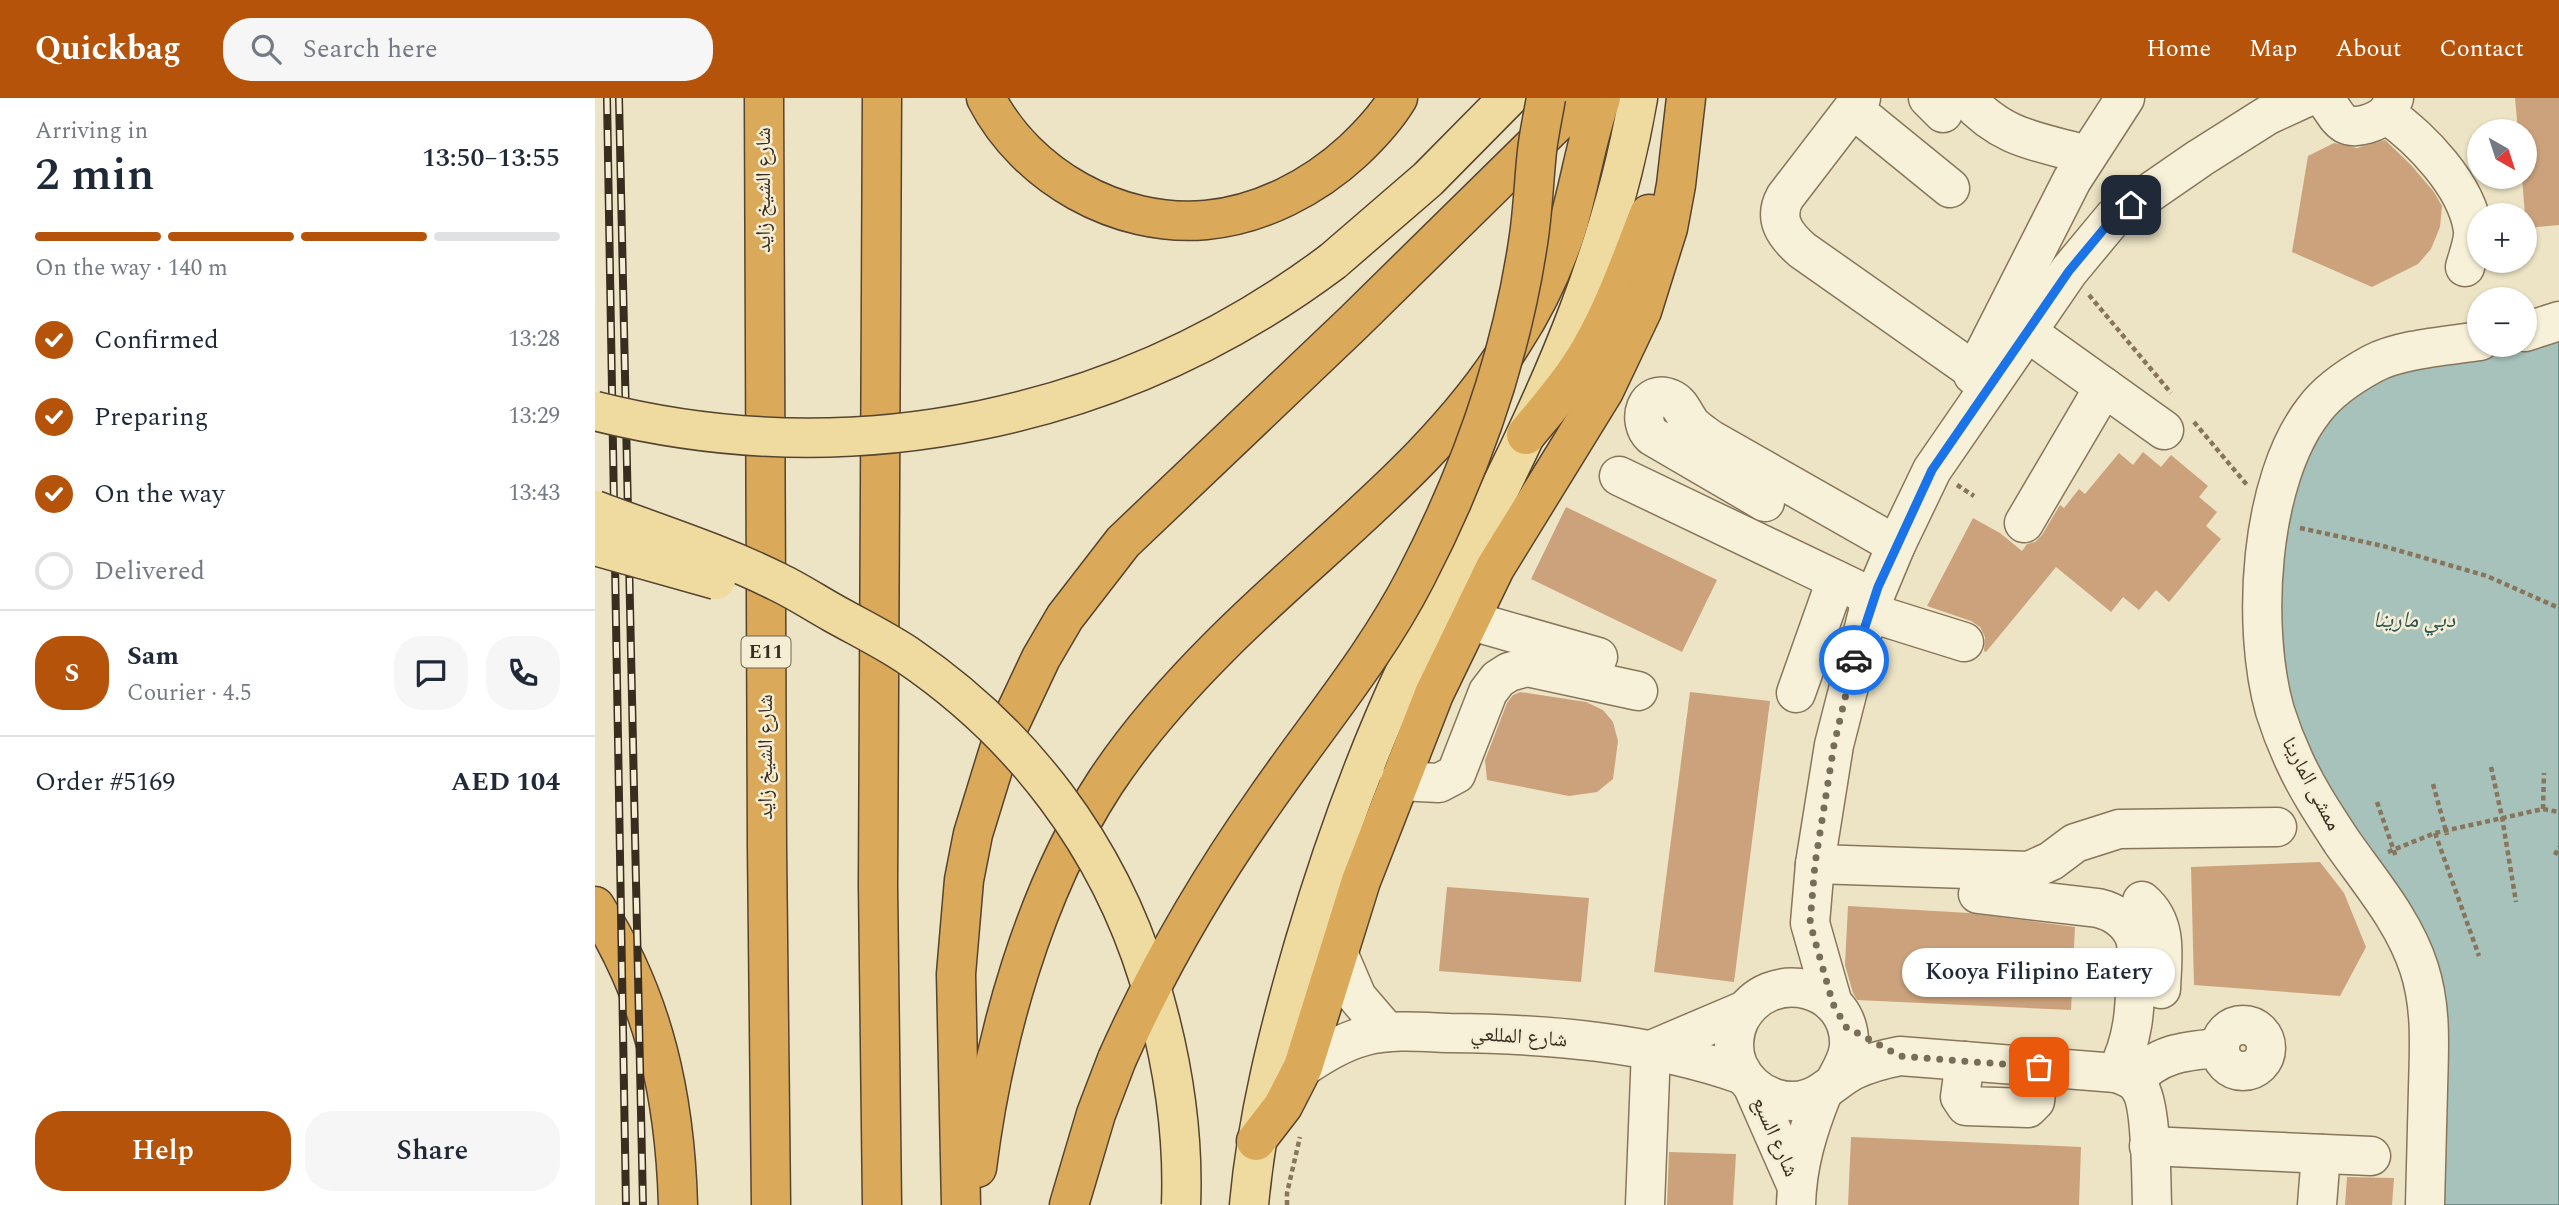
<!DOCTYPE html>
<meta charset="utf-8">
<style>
:root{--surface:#fff;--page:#f6f6f7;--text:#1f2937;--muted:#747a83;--line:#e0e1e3;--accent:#b45309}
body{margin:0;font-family:Spectral,"Noto Naskh Arabic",serif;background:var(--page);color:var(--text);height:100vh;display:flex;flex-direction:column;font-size:26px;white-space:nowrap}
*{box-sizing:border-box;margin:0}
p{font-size:23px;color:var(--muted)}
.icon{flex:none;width:38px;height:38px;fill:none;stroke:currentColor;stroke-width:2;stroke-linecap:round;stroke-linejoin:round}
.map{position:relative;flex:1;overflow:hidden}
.drawer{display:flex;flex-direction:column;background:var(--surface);width:595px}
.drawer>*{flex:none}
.needle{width:46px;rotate:141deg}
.tools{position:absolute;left:1872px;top:21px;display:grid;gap:14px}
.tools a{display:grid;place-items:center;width:70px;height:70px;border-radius:50%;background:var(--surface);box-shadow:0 2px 5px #0004;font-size:35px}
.pin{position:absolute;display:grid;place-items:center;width:60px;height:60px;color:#fff;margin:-30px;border-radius:14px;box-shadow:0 4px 10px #0006}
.courier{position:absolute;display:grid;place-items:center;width:70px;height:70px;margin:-35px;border:5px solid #1a73e8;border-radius:50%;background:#fff;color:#222;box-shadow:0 2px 9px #0007}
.bubble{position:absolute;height:49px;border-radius:24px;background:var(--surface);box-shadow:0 2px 5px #0004;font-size:23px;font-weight:600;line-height:49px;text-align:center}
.summary em{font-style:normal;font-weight:600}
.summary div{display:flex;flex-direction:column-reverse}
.summary{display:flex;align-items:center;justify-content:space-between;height:119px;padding:0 35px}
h1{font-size:46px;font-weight:600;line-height:52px}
.bar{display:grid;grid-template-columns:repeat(4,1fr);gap:10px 7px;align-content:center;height:84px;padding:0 35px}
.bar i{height:9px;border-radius:5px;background:var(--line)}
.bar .selected{background:var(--accent)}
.bar p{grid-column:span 4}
.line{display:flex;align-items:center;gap:18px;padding:0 35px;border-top:2px solid var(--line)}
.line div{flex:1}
.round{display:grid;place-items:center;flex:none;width:74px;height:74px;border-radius:28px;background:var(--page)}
ol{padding:0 35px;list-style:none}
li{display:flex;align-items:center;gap:21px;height:77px}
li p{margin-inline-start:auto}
li .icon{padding:7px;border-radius:50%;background:var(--accent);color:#fff;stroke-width:4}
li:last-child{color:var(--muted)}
li i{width:38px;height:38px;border:4px solid var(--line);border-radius:50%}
.action{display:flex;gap:14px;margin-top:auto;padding:14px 35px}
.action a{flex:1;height:80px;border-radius:28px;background:var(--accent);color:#fff;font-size:28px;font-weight:600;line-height:80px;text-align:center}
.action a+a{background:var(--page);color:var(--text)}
header{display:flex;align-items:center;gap:42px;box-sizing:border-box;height:98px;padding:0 35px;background:var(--accent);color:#fff}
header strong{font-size:33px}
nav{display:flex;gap:38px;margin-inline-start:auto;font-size:24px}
.search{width:490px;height:63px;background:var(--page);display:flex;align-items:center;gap:18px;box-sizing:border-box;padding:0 24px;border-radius:28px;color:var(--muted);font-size:26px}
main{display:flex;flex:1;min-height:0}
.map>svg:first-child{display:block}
</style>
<header>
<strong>Quickbag</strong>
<div class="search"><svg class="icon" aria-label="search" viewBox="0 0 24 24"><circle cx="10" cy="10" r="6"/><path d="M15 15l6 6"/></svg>Search here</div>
<nav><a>Home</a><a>Map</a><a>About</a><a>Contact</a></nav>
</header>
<main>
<section class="drawer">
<div class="summary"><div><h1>2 min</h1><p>Arriving in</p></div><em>13:50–13:55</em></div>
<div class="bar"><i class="selected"></i><i class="selected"></i><i class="selected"></i><i></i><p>On the way · 140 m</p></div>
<ol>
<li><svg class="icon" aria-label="check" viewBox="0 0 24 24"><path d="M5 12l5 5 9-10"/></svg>Confirmed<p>13:28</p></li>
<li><svg class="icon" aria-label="check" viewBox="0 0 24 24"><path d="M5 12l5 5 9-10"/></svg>Preparing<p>13:29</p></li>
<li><svg class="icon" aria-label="check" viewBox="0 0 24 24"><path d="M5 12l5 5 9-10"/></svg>On the way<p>13:43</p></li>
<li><i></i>Delivered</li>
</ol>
<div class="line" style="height:126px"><b class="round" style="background:var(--accent);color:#fff">S</b><div><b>Sam</b><p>Courier · 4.5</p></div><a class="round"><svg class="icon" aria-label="chat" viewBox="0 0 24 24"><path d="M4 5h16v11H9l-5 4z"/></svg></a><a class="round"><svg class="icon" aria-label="phone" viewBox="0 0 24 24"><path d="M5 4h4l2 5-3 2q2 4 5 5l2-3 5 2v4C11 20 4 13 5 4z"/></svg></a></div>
<div class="line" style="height:91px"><div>Order #5169</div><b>AED 104</b></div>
<div class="action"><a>Help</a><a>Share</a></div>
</section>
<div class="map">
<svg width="1964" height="1107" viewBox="0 0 1964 1107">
<rect width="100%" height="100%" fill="#ede4c5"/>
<polygon fill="#a7c1bb" stroke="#6e8f89" stroke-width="2" points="1964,237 1964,1107 1837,1107 1838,919 1706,668 1672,485 1709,345 1734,311 1803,268 1881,259 1936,247"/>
<g fill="#cba27c">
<polygon points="1920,0 1964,0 1964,127 1931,130 1927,79 1930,79 1930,33 1923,33"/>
<polygon points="1790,42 1816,67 1839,94 1847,108 1845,129 1836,151 1823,166 1777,189 1697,154 1713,58 1739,45 1762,50"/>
<polygon points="1548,354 1566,369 1576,357 1613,388 1604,399 1622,414 1611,428 1626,441 1574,504 1561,492 1544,512 1528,499 1516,514 1461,469 1391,554 1389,553 1390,539 1385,529 1376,523 1332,508 1378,420 1405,435 1427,453 1432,446 1440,444 1447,437 1465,407 1469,410 1484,391 1490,396 1524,355 1538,367"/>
<polygon points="971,409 1122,482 1087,554 936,481"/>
<polygon points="925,594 991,604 1008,612 1018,624 1023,643 1018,681 1002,694 974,698 892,682 890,662 912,605 918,597"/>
<polygon points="1095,594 1175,603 1139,884 1059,874"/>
<polygon points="1725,764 1749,795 1771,849 1745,898 1599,887 1596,769"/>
<polygon points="852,789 994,800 986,884 844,873"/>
<polygon points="1253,808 1374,815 1480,829 1476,912 1262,902 1258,895 1250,867"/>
<polygon points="1256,1039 1486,1049 1484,1107 1253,1107"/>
<polygon points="1074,1054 1141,1056 1138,1107 1072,1107"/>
<polygon points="1752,1079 1799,1080 1797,1107 1750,1107"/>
</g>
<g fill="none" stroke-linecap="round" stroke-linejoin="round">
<defs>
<g id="minor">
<path d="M 1266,0 L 1190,99 C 1178,121 1190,137 1207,152 L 1379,273"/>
<polyline points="1333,0 1348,15"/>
<path d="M 1371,0 C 1408,41 1441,43 1492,57"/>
<path d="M 1728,0 C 1736,7 1741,21 1750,26 C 1761,32 1783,24 1792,15 C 1795,11 1797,5 1799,0"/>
<polyline points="1258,11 1355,90"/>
<path d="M 1791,16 C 1826,40 1872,88 1878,132 C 1879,143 1873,158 1870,169"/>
<polyline points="1432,234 1569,332"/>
<polyline points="1930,234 1964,223"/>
<polyline points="1378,277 1477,82 1530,0"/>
<polyline points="1024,378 1279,500"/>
<path d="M 1170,404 L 1057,338 C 1041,323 1051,289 1076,301 C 1086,305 1090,319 1097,327 C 1102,332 1108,336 1115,341 L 1301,447"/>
<polyline points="1429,425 1509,289"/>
<polyline points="1273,514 1369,544"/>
<polyline points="873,522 1003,559"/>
<polyline points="1201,595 1241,482"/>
<polyline points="804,683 844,685 861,676 893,594 903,581 914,574 932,569 1043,593"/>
<polyline points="1220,766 1434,773 1456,763 1480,745 1524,731 1682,729"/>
<path d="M 1383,796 L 1503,810 C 1520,814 1533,823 1540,840 C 1543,851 1541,862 1541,873 C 1540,910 1539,942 1521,975"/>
<path d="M 1547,803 C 1574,826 1567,859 1566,891"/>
<polyline points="744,857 762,899 792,934"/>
<polyline points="1238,906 1215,825 1220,766 1239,647 1273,514 1301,447 1337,372 1474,173 1518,120 1605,60 1673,17 1710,0"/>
<circle cx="1648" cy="950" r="23"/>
<polyline points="1056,952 1150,912"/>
<polyline points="1370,963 1365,999 1371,1008 1433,1010 1440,1003 1444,969"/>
<path d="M 708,969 C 728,956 747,944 770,938 C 797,931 827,934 855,935 C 953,936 1054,944 1148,977"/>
<path d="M 1240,983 C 1246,972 1253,961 1254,948 C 1257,887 1174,867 1145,921 C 1138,935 1137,953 1143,967 C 1158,1000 1198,1014 1228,993 C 1239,986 1247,978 1259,972 C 1274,965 1289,961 1305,958 L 1521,975 C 1530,978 1539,981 1544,989 C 1557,1006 1556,1083 1557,1107"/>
<path d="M 1539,983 C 1562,955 1590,953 1624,950"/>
<polyline points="1158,989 1202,1089"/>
<polyline points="1554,1048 1776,1058"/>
<polyline points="1050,1107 1056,952"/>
<path d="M 1201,1107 C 1202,1067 1213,1031 1228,994"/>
<polyline points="1722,1107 1726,1056"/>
<path d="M 1830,1107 C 1831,1068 1832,1029 1833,991 C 1834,950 1837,910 1824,870 C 1809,823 1775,784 1747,744 C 1730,718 1712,691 1699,662 C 1692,647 1685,629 1680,613 C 1656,529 1664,382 1719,312 C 1732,294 1757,277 1777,266 C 1805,251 1852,248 1885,243"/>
</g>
<g id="major">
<polyline points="738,163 833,81 913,0"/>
<path d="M 654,1107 C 662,1018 684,932 709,846 C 737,751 770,659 812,569 C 837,517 866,468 892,416 C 959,284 1018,147 1043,0"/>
</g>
<g id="highway">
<polyline points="169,0 172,750 176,1107"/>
<polyline points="287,0 283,787 287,1107"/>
<path d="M 391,0 C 431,78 523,130 611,122 C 666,117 719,89 758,53 C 775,37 791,20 803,0"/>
<path d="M 931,337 C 954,309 978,282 996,250 C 1020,208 1036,162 1054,116"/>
<path d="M 0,808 C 59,901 80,998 83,1107"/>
<polyline points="661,1043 688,1008 708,969 766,783 839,596 900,470 1009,293 1047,213 1073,130 1081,87 1091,0"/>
<path d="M 382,1070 C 398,941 439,794 510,685 C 543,635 583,590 625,548 C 723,449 843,365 917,245 C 940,210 959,170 972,130 C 985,87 991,42 1006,0"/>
<polyline points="366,1107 361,876 369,782 378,736 406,645 446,560 470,519 528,444 759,224 987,0"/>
<polyline points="474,1107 501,1016 522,961"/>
</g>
</defs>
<use href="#minor" stroke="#88765c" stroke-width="41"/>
<use href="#major" stroke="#564430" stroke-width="41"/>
<use href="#highway" stroke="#564430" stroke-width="41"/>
<g stroke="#88765c" stroke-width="4.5" stroke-dasharray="5 3.5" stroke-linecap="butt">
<polyline points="1494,197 1576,295"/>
<polyline points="1599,324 1652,387"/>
<polyline points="1362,387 1379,398"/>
<polyline points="1705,430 1788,448 1892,478 1964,510"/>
<polyline points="1896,669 1907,719 1921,804"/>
<polyline points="1838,686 1852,737"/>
<polyline points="1782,704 1801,759"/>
<polyline points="1948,711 1949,675"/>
<polyline points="1840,735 1884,858"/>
<polyline points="1793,754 1840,735 1948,711 1964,714"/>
<polyline points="1960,757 1964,749"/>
<polyline points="692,1107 692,1095 705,1039"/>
</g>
<use href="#minor" stroke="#f8f1d9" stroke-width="38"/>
<use href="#major" stroke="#efdb9f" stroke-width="38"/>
<use href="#highway" stroke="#daa959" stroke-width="38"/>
<defs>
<g id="rail">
<polyline points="12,0 31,1107"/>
<polyline points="24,0 48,1107"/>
</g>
</defs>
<use href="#rail" stroke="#392d1f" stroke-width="8"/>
<use href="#rail" stroke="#f5eed5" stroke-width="5" stroke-dasharray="16" stroke-linecap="butt"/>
<defs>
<g id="major-bridge">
<path d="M 0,313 C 258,378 526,322 738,163"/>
<path d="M 0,412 C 61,435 125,455 183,484 C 202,493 220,505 238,515 C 263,529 288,541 312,557 C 428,636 513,748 554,882 C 576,954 589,1032 586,1107"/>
<polyline points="0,448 121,482"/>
</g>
<path id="highway-bridge" d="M 522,961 C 564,867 611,786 671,701 C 722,627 780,559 821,479 C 876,373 917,257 934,138 C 938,110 939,81 942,53 C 944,35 948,18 951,0"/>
</defs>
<use href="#major-bridge" stroke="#564430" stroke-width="41" stroke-linecap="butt"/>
<use href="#highway-bridge" stroke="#564430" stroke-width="41" stroke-linecap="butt"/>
<use href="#major-bridge" stroke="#efdb9f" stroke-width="38"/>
<use href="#highway-bridge" stroke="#daa959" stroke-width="38"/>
</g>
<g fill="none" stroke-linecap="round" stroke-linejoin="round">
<polyline stroke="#786d59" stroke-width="7" stroke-dasharray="0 12.6" points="1259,562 1239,647 1220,766 1215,825 1238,906 1251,929 1305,958 1444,969"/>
<polyline stroke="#1a73e8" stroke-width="9" points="1259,562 1283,489 1337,372 1474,173 1518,120 1536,107"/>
</g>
<g text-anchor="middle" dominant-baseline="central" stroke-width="5" stroke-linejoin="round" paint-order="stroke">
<rect fill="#f5eed5" stroke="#716756" stroke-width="2" x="146.5" y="538.5" width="49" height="31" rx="5"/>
<g font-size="19" font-weight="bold" fill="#392d1f">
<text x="171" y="554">E11</text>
</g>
<g font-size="21" fill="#392d1f" stroke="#f5eed5">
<text transform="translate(169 92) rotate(-90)">شارع الشيخ زايد</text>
<text transform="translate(171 659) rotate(-90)">شارع الشيخ زايد</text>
<text transform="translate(1716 686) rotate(62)">ممشى المارينا</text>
<text transform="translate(924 939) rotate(4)">شارع المللعي</text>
<text transform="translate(1180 1039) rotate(66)">شارع السبع</text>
</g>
<g font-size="23" font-style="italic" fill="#2f5858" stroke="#f5eed5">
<text x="1819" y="522">دبي مارينا</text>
</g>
</g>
</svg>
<div class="tools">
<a><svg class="needle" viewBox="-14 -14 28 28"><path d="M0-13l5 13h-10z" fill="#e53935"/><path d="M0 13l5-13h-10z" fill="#747a83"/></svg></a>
<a>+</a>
<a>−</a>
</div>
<div class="pin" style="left:1444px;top:969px;background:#ea580c"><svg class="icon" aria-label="bag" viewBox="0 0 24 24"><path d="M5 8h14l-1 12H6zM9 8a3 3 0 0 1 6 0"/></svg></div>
<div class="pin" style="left:1536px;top:107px;background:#1f2937"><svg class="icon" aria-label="home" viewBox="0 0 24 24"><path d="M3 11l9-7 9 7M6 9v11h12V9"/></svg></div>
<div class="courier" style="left:1259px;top:562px"><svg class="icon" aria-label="car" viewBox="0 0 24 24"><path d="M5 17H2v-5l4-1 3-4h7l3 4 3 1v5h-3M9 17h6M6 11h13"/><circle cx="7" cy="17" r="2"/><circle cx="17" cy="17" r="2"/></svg></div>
<div class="bubble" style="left:1307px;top:850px;width:273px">Kooya Filipino Eatery</div>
</div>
</main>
